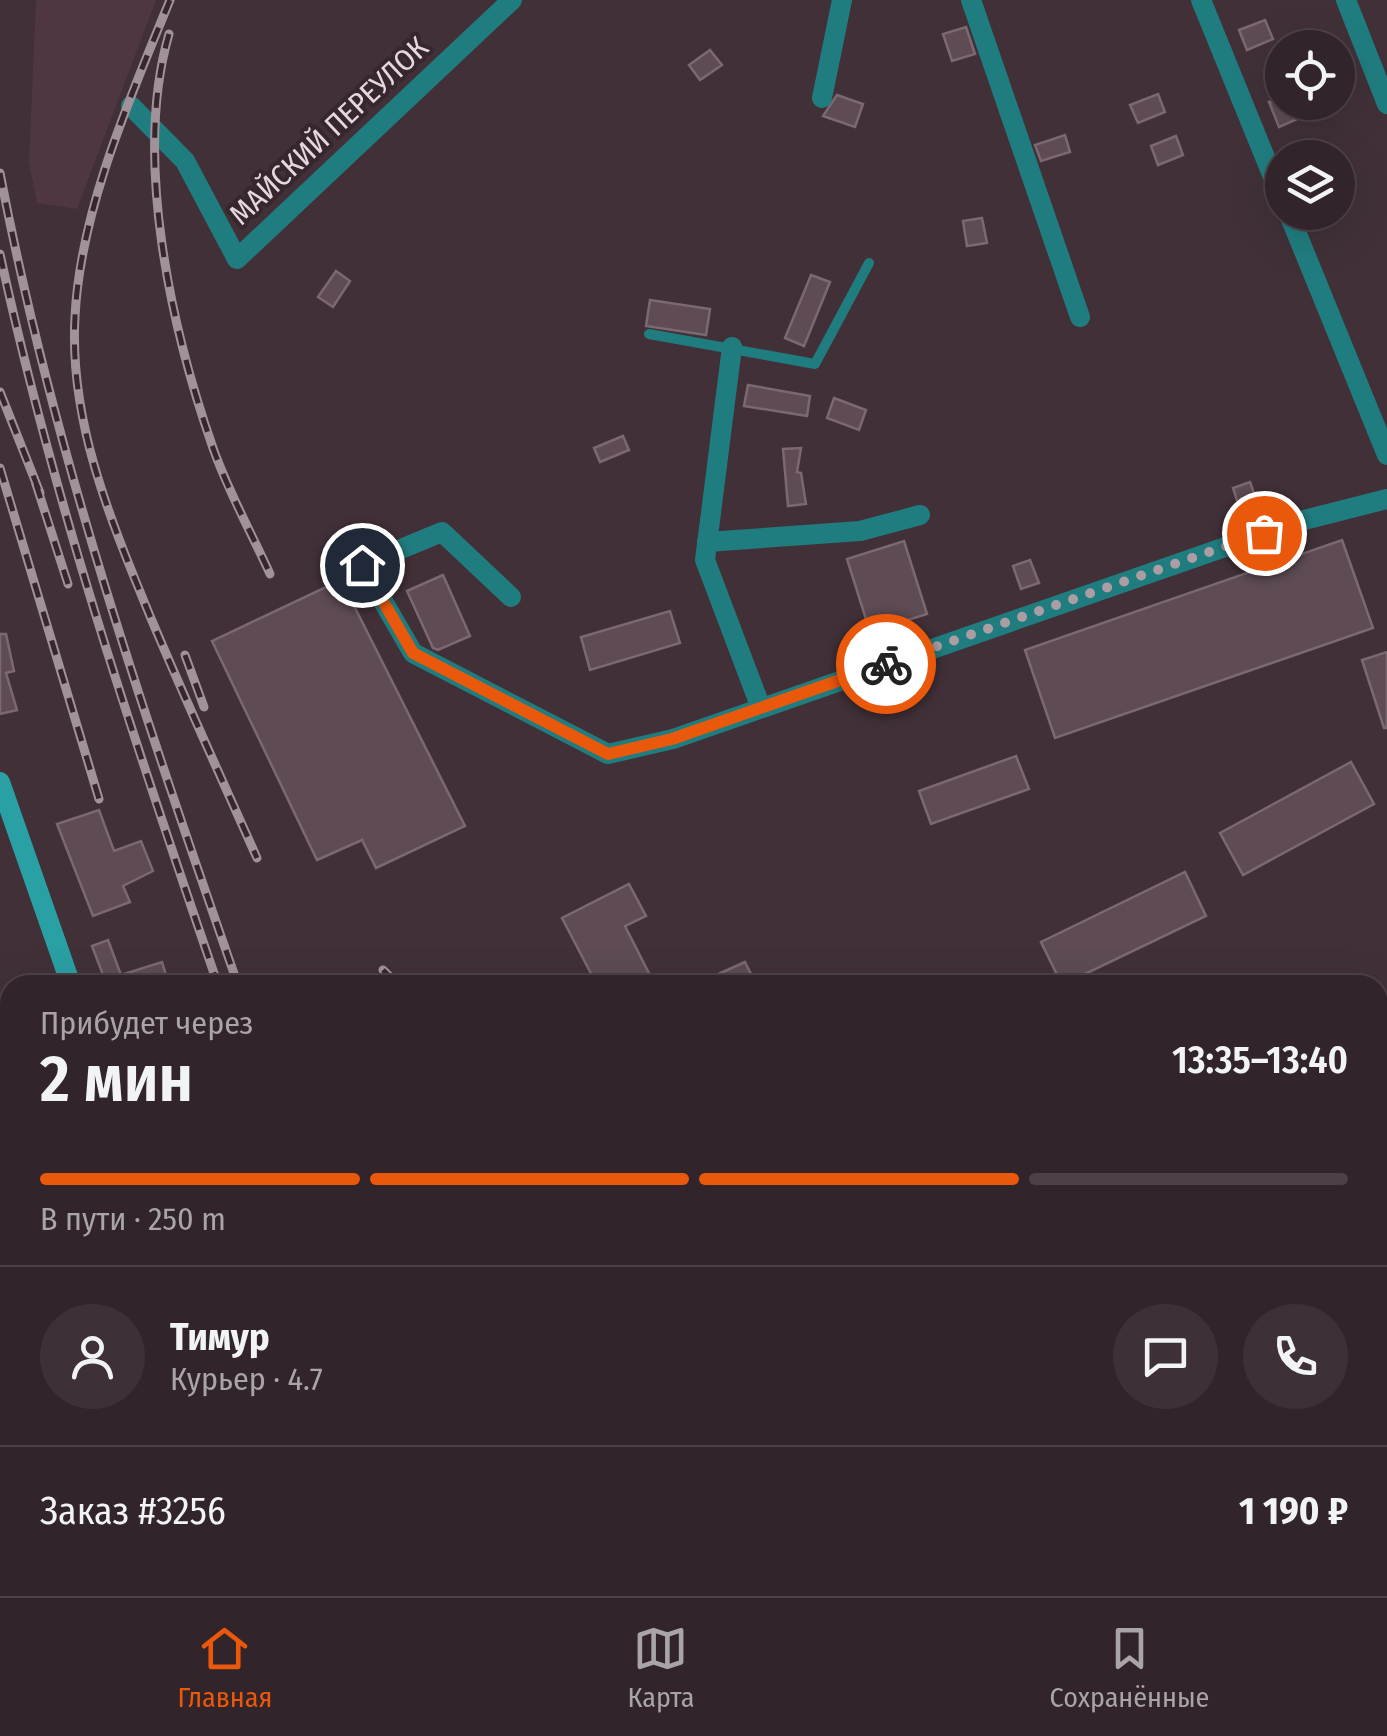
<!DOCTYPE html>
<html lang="ru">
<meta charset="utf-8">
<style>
:root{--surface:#31242a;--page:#3d3036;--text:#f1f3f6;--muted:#a8a4a8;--line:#4c4147;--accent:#ea580c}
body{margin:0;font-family:"Fira Sans Condensed",sans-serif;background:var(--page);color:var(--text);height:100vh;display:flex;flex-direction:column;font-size:38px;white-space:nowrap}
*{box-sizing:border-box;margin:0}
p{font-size:32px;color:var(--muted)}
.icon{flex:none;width:55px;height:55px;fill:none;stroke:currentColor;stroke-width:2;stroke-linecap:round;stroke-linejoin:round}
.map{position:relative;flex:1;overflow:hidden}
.side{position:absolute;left:0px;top:975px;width:1388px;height:622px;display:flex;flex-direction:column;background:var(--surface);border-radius:30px 30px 0 0;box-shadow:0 10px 40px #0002,0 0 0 2px var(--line)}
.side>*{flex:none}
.fabs{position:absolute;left:1265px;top:30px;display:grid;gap:20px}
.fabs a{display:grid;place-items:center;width:90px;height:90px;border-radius:50%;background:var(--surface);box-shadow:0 10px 40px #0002,0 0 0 2px var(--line);font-size:50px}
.pin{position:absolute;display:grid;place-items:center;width:85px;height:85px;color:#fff;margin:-42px;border:5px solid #fff;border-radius:50%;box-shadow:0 2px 10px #0007}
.courier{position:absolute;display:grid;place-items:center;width:100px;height:100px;margin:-50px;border:8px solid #ea580c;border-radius:50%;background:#fff;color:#222;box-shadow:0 2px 12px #0007}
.summary em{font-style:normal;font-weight:600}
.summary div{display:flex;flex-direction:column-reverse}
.summary{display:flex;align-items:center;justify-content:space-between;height:170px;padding:0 40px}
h1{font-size:65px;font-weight:600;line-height:75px}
.bar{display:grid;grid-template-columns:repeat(4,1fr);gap:15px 10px;align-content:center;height:120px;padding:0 40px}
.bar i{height:12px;border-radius:8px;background:var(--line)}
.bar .current{background:var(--accent)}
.bar p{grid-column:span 4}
.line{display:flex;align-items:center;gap:25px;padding:0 40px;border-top:2px solid var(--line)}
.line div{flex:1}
.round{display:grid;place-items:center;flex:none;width:105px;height:105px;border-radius:52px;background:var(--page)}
.tabs{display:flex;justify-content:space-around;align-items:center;height:140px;border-top:2px solid var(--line);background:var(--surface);font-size:28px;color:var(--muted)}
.tabs a{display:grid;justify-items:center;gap:5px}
.tabs .current{color:var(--accent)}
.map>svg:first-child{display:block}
</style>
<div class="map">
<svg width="1387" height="1596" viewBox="0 0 1387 1596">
<rect width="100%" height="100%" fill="#413038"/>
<polygon fill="#4e3642" points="36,0 156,0 77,209 37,203 29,162"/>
<g fill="#5e4b54" stroke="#7c6871" stroke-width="2.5">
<polygon points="1265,20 1273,39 1247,50 1239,30"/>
<polygon points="966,27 975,54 952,61 943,34"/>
<polygon points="710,50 722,65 700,80 689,65"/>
<polygon points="1158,94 1165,112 1138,123 1130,105"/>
<polygon points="837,95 863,104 855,127 823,116"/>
<polygon points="1269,102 1300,102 1306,115 1279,127"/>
<polygon points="1065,135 1070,152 1041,161 1035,145"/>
<polygon points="1176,136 1183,155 1158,165 1151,146"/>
<polygon points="982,218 987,243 967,246 963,221"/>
<polygon points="336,271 350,281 333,307 318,297"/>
<polygon points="811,275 830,282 804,346 785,338"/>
<polygon points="650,300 710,309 706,335 646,326"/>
<polygon points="748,385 810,396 807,416 744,406"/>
<polygon points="834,398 866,410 859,430 827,418"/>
<polygon points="623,436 629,450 600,462 594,448"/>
<polygon points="801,448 797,472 801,473 806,504 788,506 783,449"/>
<polygon points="1250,482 1261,513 1243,519 1233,488"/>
<polygon points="1342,540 1373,628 1055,738 1025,650"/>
<polygon points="904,541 927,614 870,632 847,559"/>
<polygon points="1030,560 1039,583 1021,589 1013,566"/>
<polygon points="443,575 470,636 438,650 433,648 407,591"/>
<polygon points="341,580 465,826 376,868 362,840 317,860 212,641"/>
<polygon points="670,611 680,643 590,670 581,637"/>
<polygon points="0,634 6,634 14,671 6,673 17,710 0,714"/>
<polygon points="1387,652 1387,728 1384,728 1362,660"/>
<polygon points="1016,756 1029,789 931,824 919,791"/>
<polygon points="1351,762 1374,804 1243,875 1220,833"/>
<polygon points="99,810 114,851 141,841 153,871 123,886 130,902 93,916 57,824"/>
<polygon points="1185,872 1206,916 1062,985 1041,942"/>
<polygon points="629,884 646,916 625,926 655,985 597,985 562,918"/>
<polygon points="108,940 121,975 162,962 169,985 99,985 105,980 92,946"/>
<polygon points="745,962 755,982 694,985"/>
</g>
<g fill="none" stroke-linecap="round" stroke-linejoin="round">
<g stroke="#207d7f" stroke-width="10">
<polyline points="649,334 815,364 869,263"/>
<polyline points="0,1305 10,1302"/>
<polyline points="326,1588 329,1596"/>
</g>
<g stroke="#207d7f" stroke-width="20">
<polyline points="971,0 1080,317"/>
<polyline points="1201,0 1282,199"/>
<polyline points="1346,0 1387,104"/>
<polyline points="822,98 842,0"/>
<polyline points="131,106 185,161 237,259 512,0"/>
<polyline points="1288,212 1387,455"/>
<polyline points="732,347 705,560 761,708"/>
<polyline points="707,542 860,531 920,515"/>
<polyline points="511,597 442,532 362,565 413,653 608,754 673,739 1300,521 1387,499"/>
<polyline points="0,1055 10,1053"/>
<polyline points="1378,1230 1387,1225"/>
<polyline points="1378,1287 1387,1307"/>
</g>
<g stroke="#29a0a3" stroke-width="20">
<polyline points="0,782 71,985"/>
<polyline points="274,1588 277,1596"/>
</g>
<defs>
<g id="rail">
<path d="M 170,0 C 130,98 80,211 75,317 C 69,422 111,521 150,616 C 184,697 221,777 257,858"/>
<path d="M 169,34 C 133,158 171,328 213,448 C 228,491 251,532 270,574"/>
<path d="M 0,173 C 53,451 145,718 238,985"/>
<path d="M 0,254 C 54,504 135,743 218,985"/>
<polyline points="0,392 40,493"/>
<polyline points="0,468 99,799"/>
<polyline points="36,484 68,584"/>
<polyline points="185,655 204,707"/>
<polyline points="383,970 398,985"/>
<polyline points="375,1588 379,1596"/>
<polyline points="421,1588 424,1596"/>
<polyline points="440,1588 443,1596"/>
<polyline points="741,1588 747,1596"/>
<polyline points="788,1588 800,1596"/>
<polyline points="940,1588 971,1596"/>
</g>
</defs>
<use href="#rail" stroke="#a09298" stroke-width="9"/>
<use href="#rail" stroke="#37262e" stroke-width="5" stroke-dasharray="15" stroke-linecap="butt"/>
</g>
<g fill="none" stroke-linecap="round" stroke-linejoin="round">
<polyline stroke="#aa9da3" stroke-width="10" stroke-dasharray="0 18" points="886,664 1264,533"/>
<polyline stroke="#ea580c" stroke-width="12" points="362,565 413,653 608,754 672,739 886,664"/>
</g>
<g text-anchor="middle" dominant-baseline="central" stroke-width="8" stroke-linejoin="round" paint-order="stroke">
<g font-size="30" fill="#e3d8dd" stroke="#37262e">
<text transform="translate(329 131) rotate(-43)">МАЙСКИЙ ПЕРЕУЛОК</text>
</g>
</g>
</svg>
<div class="fabs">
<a><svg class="icon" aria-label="locate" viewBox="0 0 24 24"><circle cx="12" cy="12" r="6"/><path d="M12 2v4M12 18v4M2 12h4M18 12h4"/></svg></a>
<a><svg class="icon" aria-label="layers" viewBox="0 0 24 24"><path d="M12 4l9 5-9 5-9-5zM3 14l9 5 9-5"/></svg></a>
</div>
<div class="pin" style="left:1264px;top:533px;background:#ea580c"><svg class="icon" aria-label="bag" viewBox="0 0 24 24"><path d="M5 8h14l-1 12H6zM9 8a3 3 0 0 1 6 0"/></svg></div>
<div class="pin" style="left:362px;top:565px;background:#1f2937"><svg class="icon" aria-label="home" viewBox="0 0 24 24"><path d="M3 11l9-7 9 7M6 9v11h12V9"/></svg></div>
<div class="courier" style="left:886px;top:664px"><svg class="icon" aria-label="bike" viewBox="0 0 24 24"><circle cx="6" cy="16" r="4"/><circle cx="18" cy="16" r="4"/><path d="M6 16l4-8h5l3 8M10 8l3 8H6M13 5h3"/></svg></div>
<section class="side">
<div class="summary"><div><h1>2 мин</h1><p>Прибудет через</p></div><em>13:35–13:40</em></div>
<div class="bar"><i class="current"></i><i class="current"></i><i class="current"></i><i></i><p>В пути · 250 m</p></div>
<div class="line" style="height:180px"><a class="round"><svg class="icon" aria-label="person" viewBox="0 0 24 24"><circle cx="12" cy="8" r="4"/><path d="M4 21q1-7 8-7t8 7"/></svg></a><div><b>Тимур</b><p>Курьер · 4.7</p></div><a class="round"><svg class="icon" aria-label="chat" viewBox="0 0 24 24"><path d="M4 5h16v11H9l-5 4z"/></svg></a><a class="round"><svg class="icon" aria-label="phone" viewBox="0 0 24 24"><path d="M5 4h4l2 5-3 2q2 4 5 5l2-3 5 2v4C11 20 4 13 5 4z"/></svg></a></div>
<div class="line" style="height:130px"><div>Заказ #3256</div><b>1 190 ₽</b></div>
</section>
</div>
<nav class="tabs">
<a class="current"><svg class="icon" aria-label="home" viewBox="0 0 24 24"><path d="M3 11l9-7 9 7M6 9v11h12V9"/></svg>Главная</a>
<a><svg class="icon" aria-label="map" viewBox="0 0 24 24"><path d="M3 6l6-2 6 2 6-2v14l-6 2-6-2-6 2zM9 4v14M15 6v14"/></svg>Карта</a>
<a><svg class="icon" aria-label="saved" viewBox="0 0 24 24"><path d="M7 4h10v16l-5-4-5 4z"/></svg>Сохранённые</a>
</nav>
